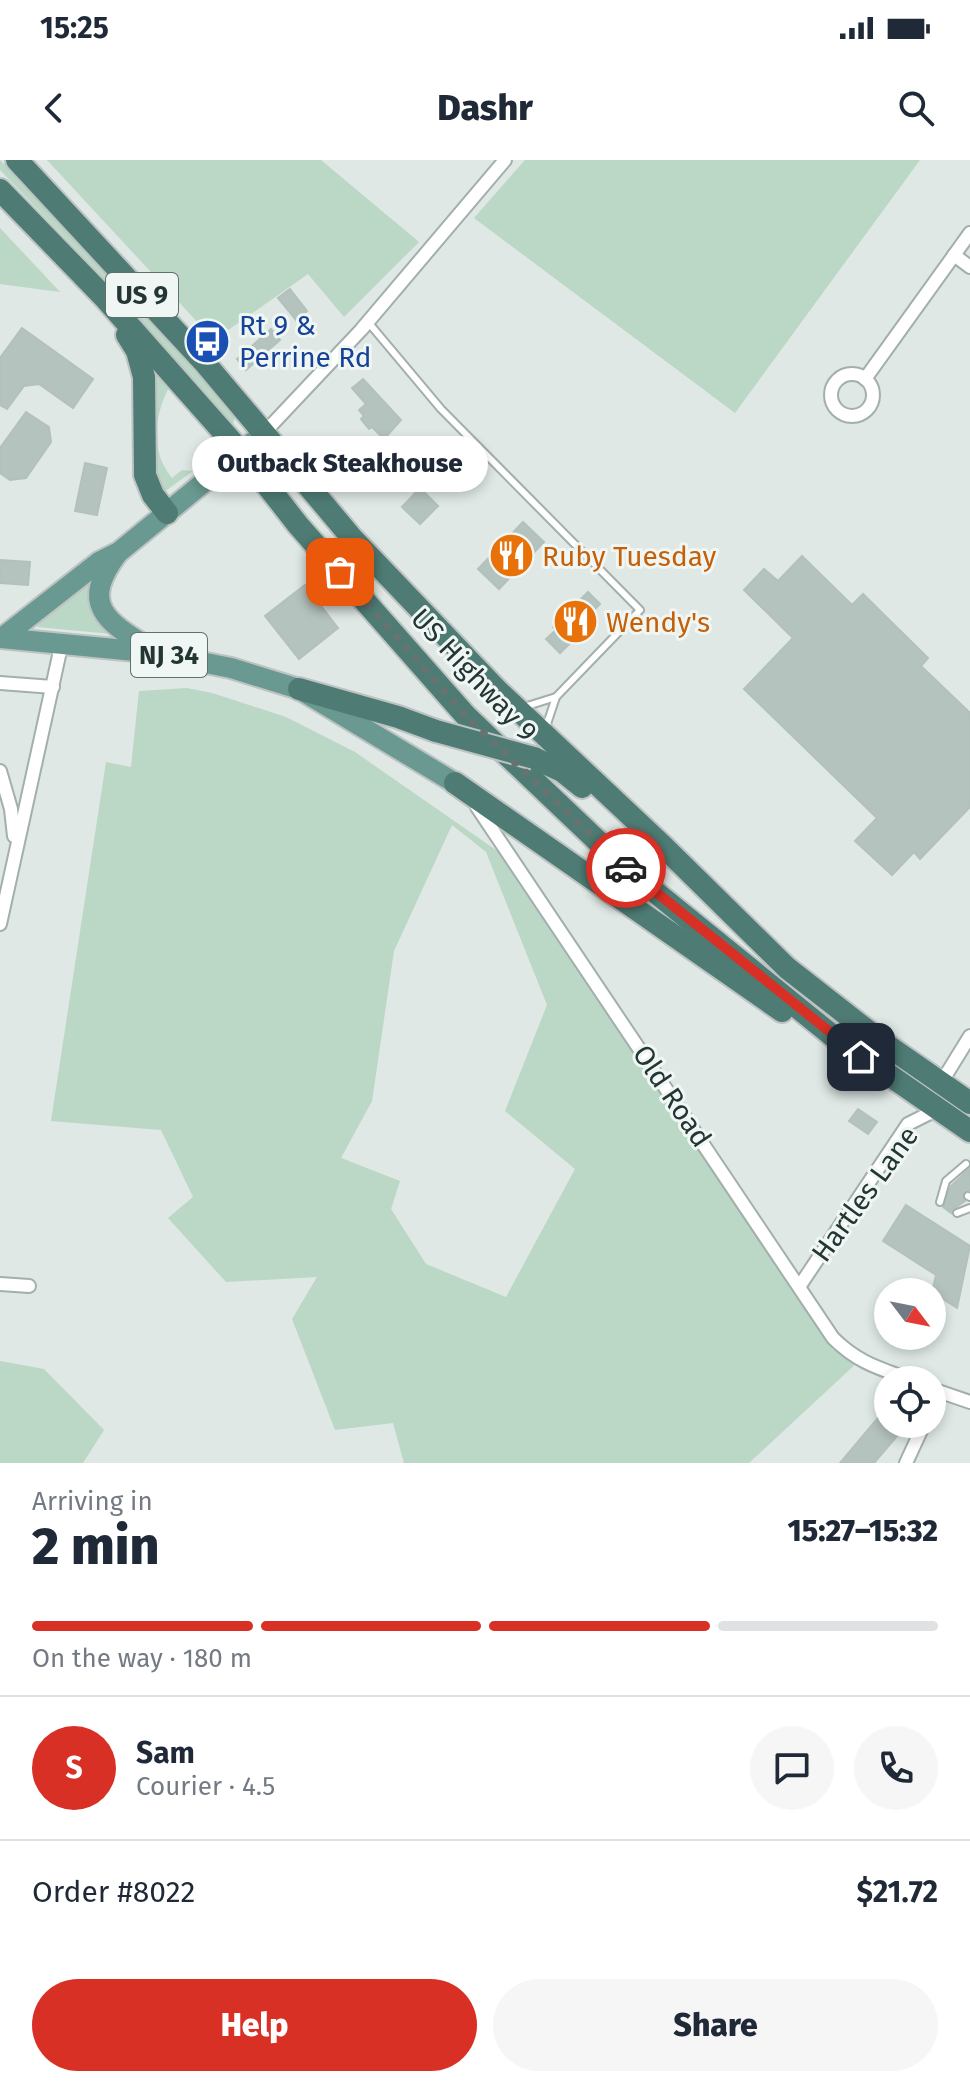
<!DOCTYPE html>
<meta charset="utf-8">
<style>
:root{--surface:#fff;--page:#f6f6f7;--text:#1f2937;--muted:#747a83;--line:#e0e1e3;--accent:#d93025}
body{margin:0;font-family:"Fira Sans",sans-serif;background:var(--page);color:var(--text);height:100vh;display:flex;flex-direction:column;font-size:30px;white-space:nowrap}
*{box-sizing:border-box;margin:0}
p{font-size:26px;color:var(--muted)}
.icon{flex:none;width:44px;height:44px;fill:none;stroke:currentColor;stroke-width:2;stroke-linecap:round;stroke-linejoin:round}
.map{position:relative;height:1303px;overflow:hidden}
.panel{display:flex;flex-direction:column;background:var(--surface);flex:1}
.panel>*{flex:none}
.needle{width:52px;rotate:122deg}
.buttons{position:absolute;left:874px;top:1118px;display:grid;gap:16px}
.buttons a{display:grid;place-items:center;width:72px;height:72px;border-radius:50%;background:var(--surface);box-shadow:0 4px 12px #0003;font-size:40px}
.pin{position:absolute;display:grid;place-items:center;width:68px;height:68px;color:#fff;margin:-34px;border-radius:16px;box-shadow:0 4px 12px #0006}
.courier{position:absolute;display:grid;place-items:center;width:80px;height:80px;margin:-40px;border:6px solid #d93025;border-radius:50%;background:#fff;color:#222;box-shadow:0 2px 10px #0007}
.bubble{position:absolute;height:56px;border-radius:28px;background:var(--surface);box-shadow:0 4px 12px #0003;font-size:26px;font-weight:800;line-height:56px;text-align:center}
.summary em{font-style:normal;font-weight:800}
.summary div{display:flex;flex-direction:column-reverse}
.summary{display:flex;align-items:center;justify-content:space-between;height:136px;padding:0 32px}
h1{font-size:52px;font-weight:800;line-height:60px}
.bar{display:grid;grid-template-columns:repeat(4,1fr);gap:12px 8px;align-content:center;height:96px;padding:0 32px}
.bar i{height:10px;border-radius:6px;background:var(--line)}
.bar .on{background:var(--accent)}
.bar p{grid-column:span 4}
.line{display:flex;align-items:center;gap:20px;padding:0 32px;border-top:2px solid var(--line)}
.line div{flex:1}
.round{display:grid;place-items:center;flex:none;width:84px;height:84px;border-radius:42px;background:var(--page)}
.button{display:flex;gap:16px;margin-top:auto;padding:16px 32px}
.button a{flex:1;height:92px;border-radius:48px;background:var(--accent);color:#fff;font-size:32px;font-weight:800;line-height:92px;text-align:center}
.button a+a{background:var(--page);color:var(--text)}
.status{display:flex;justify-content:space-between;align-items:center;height:56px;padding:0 40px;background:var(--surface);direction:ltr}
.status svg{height:22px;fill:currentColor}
header{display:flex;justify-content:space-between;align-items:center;height:104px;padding:0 32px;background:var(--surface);font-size:36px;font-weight:800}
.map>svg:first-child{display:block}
</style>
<div class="status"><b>15:25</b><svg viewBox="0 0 49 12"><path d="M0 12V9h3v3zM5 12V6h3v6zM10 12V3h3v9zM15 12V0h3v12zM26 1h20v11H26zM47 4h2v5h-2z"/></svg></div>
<header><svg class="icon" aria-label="back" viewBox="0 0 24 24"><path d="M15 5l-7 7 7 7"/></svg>Dashr<svg class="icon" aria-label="search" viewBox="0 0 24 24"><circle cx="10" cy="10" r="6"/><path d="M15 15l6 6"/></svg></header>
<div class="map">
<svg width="970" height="1303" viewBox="0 0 970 1303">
<rect width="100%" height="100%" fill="#dfe8e5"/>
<g fill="#bbd7c5" fill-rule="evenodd">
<polygon points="0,0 42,41 153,162 235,257 233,264 93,107 0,10"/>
<polygon points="47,0 321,0 419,82 344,157 308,114 214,180"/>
<polygon points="525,0 920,0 735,253 474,58"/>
<polygon points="0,68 60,132 0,124"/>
<path d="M 152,210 L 169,227 C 154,257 150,291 172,318 L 182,310 L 193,311 L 164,332 L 153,322 Z"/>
<polygon points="94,418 112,474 37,467 47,455"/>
<path d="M 187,528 L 212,533 L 286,557 L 355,592 L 519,706 L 833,1190 L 860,1200 L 749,1303 L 404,1303 L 393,1263 L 335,1270 L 292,1159 L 317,1117 L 226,1122 L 168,1058 L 193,1037 L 161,970 L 51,961 L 106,602 L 131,607 L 139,531 ZM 452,665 L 486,692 L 547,845 L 505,951 L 575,1009 L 506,1137 L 426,1104 L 391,1049 L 400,1021 L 341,998 L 372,941 L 394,791 Z"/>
<polygon points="0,1201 44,1209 104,1270 83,1303 0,1303"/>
</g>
<g fill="#b5c3be" stroke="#b3c1bc" stroke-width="2">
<polygon points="290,129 307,151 296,160 278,138"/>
<polygon points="22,168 93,219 73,248 39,224 24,226 7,249 0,245 0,198"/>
<polygon points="271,169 280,180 246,210 237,199"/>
<polygon points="363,219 401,260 384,279 372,267 369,269 361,259 364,256 359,250 366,244 352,228"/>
<polygon points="26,252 49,267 51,282 26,318 10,320 0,313 0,288"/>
<polygon points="85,303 107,308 97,355 75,351"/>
<polygon points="420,328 438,346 420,364 402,347"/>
<polygon points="523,362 544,382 499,429 478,409"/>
<polygon points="802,396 852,445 863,434 928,498 921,506 970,553 970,647 920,699 914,692 892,715 855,681 877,658 744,529 793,478 744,430 764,409 778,421"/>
<polygon points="0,400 30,402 28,425 0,423"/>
<polygon points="305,425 338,468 299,499 265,456"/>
<polygon points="588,432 600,444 592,452 597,457 560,493 546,479 556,470 553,467"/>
<polygon points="858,949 877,962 868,974 849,961"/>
<polygon points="970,1008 970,1030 963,1033 965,1041 953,1049 951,1053 943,1047 951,1026"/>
<polygon points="906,1045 970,1086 957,1148 932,1132 936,1115 883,1081"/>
<polygon points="888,1246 888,1264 899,1264 904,1268 874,1303 840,1303"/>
</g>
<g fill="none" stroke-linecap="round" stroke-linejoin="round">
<defs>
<g id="service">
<polyline points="368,162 441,249 640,450 556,537"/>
<polyline points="524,547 556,537 545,570"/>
<polyline points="968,1036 970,1037"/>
<polyline points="940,1042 946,1021 966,1004"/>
<polyline points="957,1053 970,1048"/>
</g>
<g id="minor">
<polyline points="954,95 970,107"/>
<circle cx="852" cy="235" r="21"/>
<polyline points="865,219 970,73"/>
<polyline points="264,273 361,170 505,0"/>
<polyline points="0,523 53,527"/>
<polyline points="0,611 11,649 14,676"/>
<path d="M 477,647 L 833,1178 C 858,1203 879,1208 911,1220"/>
<polyline points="0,764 62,482"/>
<polyline points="941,923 970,876"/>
<polyline points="0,1124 29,1126"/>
<polyline points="799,1127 908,964 938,949"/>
<polyline points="932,1229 970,1242"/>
<polyline points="932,1248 939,1232"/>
<polyline points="906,1303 924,1264"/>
</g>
<g id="primary">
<path d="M 117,394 C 80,444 105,461 149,488"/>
<polyline points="0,478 156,493 231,508 299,529 455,623"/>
<polyline points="2,478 99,402 119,392 264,273"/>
</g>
<g id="trunk">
<polyline points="17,0 204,202 352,378 498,531 664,687 787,808 878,879 970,943"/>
<polyline points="0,30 103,136 241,292 298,365 466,556 628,710 834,877 970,971"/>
<polyline points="127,175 137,191 144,217 145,315 153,335 167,353"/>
<polyline points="299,529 398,557 436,571"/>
<polyline points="534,598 562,611 582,627"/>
<polyline points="455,623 782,851"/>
</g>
</defs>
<use href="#service" stroke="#a3afac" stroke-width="10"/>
<use href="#minor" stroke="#a3afac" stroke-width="16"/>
<use href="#primary" stroke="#bdc3c2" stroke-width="24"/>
<use href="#trunk" stroke="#bdc3c2" stroke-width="26"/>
<use href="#service" stroke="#fff" stroke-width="6"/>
<use href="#minor" stroke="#fff" stroke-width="12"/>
<use href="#primary" stroke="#699990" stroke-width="20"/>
<use href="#trunk" stroke="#4e7c74" stroke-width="22"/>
<defs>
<polyline id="trunk-bridge" points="436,571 534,598"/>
</defs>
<use href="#trunk-bridge" stroke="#bdc3c2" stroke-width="26" stroke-linecap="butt"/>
<use href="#trunk-bridge" stroke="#4e7c74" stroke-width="22"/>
</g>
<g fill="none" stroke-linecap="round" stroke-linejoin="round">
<polyline stroke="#657471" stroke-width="8" stroke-dasharray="0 14.4" points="340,412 466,556 626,708"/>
<polyline stroke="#d93025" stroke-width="10" points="626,708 861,897"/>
</g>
<defs>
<symbol id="bus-disc" viewBox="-11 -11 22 22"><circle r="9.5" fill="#1a4fb4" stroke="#eff6f3"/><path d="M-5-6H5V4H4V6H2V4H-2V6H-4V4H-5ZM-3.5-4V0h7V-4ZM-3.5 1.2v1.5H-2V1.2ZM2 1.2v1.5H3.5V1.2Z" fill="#fff"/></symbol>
<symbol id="restaurant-disc" viewBox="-11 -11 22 22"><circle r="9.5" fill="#e8710a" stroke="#eff6f3"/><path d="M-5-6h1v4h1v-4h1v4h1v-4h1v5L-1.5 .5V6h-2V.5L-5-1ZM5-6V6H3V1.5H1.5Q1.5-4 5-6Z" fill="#fff"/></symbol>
</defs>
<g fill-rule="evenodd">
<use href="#bus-disc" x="182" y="156" width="51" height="51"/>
<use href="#restaurant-disc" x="486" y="370" width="51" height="51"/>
<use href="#restaurant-disc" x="550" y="436" width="51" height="51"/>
</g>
<g text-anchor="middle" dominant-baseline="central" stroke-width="6" stroke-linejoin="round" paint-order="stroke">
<g fill="#eff6f3" stroke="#60706d" stroke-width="2">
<rect x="106" y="113" width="72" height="44" rx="6"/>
<rect x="131" y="473" width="76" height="44" rx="6"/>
</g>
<g font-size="26" font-weight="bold" fill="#233633">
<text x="142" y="135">US 9</text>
<text x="169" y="495">NJ 34</text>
</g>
<g font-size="28" fill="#164399" stroke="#eff6f3" text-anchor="start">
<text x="239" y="165">Rt 9 &amp;<tspan x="239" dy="32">Perrine Rd</tspan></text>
</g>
<g font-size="28" fill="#c56008" stroke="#eff6f3" text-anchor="start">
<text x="542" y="396">Ruby Tuesday</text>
<text x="606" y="462">Wendy's</text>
</g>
<g font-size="28" fill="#233633" stroke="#eff6f3">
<text transform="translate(474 515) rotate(47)">US Highway 9</text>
<text transform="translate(672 936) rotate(56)">Old Road</text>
<text transform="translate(865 1034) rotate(-54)">Hartles Lane</text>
</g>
</g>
</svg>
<div class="buttons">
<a><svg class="needle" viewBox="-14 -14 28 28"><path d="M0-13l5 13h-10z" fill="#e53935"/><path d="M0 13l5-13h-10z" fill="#747a83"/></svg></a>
<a><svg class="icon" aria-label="locate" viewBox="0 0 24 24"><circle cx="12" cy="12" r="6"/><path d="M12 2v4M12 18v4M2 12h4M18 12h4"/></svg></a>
</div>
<div class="pin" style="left:340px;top:412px;background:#ea580c"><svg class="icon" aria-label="bag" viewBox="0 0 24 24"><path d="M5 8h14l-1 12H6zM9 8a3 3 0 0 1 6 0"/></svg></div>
<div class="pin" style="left:861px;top:897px;background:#1f2937"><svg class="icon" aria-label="home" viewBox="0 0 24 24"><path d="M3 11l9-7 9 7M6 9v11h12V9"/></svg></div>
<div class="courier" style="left:626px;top:708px"><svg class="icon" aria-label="car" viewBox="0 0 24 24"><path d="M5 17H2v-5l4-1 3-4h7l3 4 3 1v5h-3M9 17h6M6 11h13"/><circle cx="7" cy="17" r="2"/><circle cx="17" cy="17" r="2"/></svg></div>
<div class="bubble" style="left:192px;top:276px;width:296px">Outback Steakhouse</div>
</div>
<section class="panel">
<div class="summary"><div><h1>2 min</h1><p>Arriving in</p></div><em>15:27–15:32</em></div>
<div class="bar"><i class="on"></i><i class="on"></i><i class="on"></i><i></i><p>On the way · 180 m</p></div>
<div class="line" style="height:144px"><b class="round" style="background:var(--accent);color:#fff">S</b><div><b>Sam</b><p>Courier · 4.5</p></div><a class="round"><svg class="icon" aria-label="chat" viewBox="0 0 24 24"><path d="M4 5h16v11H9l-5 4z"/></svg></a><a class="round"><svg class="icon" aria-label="phone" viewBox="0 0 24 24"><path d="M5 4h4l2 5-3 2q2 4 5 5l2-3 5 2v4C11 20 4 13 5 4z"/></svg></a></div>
<div class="line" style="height:104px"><div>Order #8022</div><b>$21.72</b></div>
<div class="button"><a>Help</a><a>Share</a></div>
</section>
